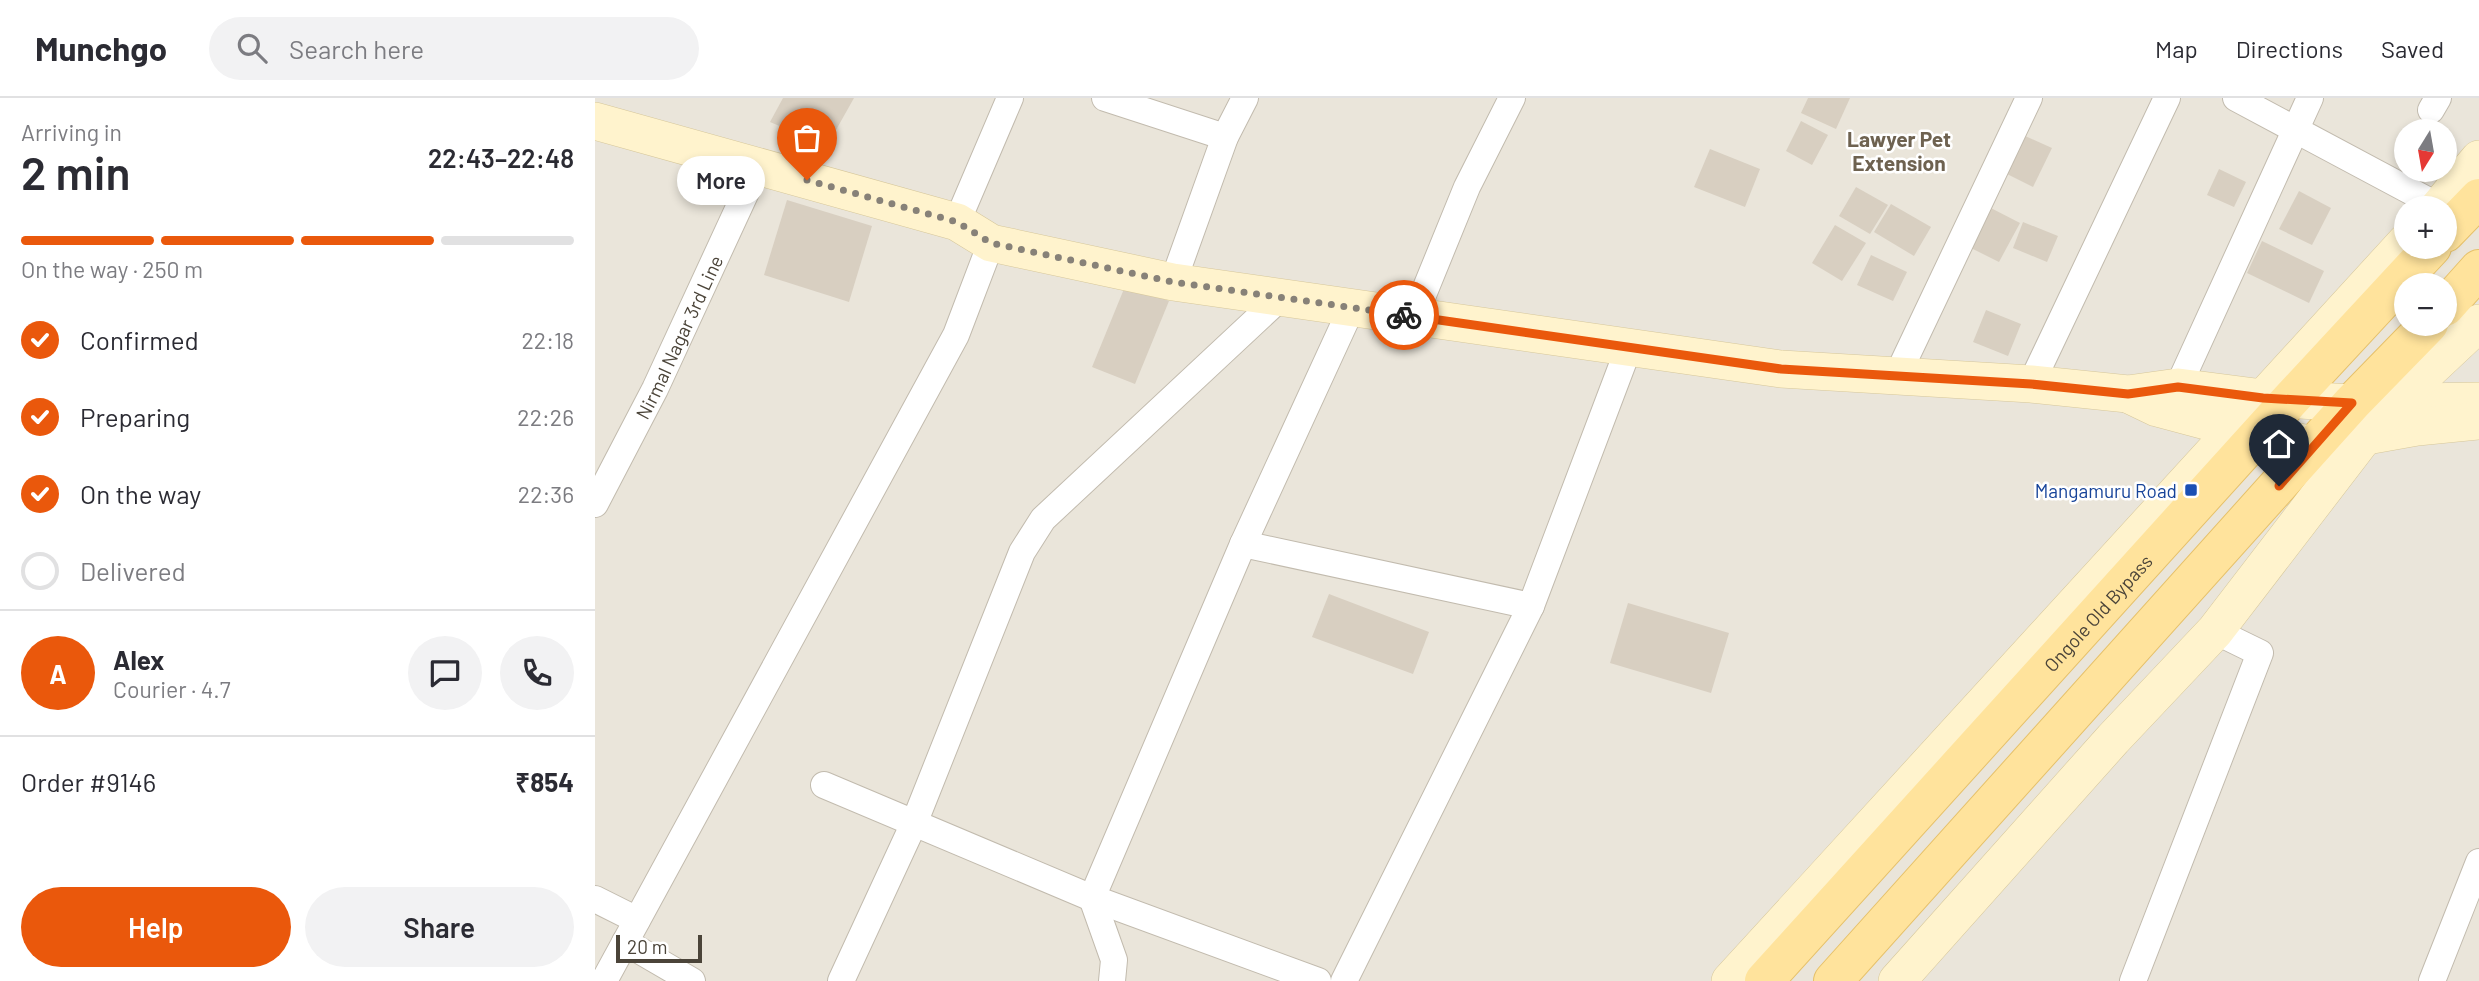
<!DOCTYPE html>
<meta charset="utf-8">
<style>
:root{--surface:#fff;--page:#f2f2f3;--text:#2b2b33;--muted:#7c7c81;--line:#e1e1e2;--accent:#ea580c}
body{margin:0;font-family:Barlow,sans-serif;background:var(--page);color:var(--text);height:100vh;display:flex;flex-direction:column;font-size:26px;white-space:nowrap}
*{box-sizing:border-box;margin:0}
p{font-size:23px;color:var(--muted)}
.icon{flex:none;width:38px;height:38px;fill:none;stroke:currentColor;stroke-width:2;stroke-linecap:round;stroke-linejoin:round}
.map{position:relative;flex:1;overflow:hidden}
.side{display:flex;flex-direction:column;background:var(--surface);width:595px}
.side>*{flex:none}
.needle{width:46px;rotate:191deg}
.controls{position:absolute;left:1799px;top:21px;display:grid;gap:14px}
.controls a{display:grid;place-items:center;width:63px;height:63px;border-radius:50%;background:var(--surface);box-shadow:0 4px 10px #0003;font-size:35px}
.scale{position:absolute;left:21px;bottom:18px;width:86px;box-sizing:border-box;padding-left:7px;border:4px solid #4b4439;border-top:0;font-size:19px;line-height:24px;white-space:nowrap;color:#4b4439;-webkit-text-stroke:5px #fff;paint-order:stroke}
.pin{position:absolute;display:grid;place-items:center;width:60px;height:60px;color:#fff;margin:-72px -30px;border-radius:50% 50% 50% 0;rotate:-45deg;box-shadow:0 0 7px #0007}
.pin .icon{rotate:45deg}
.courier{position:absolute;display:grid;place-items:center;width:70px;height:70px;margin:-35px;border:5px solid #ea580c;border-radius:50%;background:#fff;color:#222;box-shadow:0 2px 9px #0007}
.bubble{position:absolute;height:49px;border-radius:24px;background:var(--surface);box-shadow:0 4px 10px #0003;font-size:23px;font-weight:600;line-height:49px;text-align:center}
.overview em{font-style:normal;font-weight:600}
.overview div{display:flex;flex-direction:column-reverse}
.overview{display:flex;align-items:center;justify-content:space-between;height:119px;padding:0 21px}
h1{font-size:46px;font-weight:600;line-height:52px}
.bar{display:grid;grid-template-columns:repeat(4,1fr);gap:10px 7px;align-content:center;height:84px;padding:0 21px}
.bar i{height:9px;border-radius:5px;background:var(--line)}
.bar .on{background:var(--accent)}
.bar p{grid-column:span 4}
.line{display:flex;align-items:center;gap:18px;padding:0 21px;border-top:2px solid var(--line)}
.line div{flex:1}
.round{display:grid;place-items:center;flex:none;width:74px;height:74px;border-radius:37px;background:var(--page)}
ol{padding:0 21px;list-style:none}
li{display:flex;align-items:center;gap:21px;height:77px}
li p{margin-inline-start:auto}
li .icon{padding:7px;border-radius:50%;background:var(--accent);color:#fff;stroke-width:4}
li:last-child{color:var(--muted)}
li i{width:38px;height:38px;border:4px solid var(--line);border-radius:50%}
.primary-button{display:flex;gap:14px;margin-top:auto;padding:14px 21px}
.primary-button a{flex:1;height:80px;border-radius:42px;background:var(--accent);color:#fff;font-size:28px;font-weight:600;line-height:80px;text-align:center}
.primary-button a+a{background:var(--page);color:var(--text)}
header{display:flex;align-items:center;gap:42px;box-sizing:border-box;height:98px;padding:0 35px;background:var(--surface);border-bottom:2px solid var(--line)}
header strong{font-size:33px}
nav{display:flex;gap:38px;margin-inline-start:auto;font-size:24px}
.search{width:490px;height:63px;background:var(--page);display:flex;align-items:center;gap:18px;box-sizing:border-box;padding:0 24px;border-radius:38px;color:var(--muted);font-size:26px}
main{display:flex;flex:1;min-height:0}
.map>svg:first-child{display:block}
</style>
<header>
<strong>Munchgo</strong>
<div class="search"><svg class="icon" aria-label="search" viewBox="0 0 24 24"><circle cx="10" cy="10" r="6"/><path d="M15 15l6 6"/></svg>Search here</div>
<nav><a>Map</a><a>Directions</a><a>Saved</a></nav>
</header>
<main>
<section class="side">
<div class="overview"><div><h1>2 min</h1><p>Arriving in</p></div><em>22:43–22:48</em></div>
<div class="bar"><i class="on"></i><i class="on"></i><i class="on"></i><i></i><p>On the way · 250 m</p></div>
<ol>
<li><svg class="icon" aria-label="check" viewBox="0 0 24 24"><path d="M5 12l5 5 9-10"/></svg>Confirmed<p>22:18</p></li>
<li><svg class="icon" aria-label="check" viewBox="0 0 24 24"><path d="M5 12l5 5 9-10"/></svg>Preparing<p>22:26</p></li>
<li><svg class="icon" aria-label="check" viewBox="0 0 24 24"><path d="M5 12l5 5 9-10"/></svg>On the way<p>22:36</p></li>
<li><i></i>Delivered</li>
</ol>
<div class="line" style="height:126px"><b class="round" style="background:var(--accent);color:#fff">A</b><div><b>Alex</b><p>Courier · 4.7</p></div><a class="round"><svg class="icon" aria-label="chat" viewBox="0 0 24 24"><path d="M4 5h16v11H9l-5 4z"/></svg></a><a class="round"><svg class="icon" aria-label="phone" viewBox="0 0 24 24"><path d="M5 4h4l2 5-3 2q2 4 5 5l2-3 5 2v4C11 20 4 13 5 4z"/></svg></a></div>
<div class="line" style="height:91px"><div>Order #9146</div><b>₹854</b></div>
<div class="primary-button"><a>Help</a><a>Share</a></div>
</section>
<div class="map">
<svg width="1884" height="883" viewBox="0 0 1884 883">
<rect width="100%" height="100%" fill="#f6f3ec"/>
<path fill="#eae5da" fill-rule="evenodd" d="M 0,0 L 1884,0 L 1884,883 L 0,883 ZM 1811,33 L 1850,33 L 1850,72 L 1811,72 ZM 1811,110 L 1850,110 L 1850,149 L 1811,149 ZM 1811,187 L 1850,187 L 1850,226 L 1811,226 Z"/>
<g fill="#d8cfc1">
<polygon points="188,0 259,0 232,48 175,24"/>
<polygon points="1213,0 1255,0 1241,31 1206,15"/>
<polygon points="1206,23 1233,37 1217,67 1191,53"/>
<polygon points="1428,37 1457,50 1438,89 1410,75"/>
<polygon points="1115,51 1165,71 1150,109 1099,89"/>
<polygon points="1624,71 1651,84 1639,109 1612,97"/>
<polygon points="1261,89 1293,107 1275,136 1244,118"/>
<polygon points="1704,93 1736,110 1717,147 1684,131"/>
<polygon points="192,102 277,128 254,204 169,177"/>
<polygon points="1296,106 1336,129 1319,158 1279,134"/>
<polygon points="1392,108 1425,125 1404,164 1372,148"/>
<polygon points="1428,124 1463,138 1452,164 1418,150"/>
<polygon points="1240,127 1271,145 1247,183 1217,165"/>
<polygon points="1667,143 1729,173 1714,205 1652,175"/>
<polygon points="1276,157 1312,174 1298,203 1262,187"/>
<polygon points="531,186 574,203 540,286 497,269"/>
<polygon points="1391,212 1426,226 1413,258 1378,244"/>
<polygon points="734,496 834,534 818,576 717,539"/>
<polygon points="1033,505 1134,535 1116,595 1015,565"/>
</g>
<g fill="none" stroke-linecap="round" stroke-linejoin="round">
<defs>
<g id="street">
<polyline points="510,0 630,39"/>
<polyline points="1641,0 1847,110"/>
<polyline points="1836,12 1843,0"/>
<polyline points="362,124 415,0"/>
<polyline points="578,184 630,39 650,0"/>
<polyline points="819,219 872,89 917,0"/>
<polyline points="1302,278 1434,0"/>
<polyline points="1436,286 1572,0"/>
<polyline points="1583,289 1715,0"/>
<path id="s1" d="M 0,406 L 60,291 L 163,68"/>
<polyline points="648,446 936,508"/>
<polyline points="229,687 497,800 723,883"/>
<polyline points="0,801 42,822"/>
<polyline points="30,844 97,883"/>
<polyline points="9,883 361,237 396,145"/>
<polyline points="246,883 320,723 427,454 448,421 686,199"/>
<polyline points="517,883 519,862 497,800 648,446 757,209"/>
<polyline points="749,883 936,508 1034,249"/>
<polyline points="1538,883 1665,555 1620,533"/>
<polyline points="1837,883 1884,764"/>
</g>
<g id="secondary">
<polyline points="0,23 362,124 396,145 578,184 1186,271 1436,286 1533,296 1583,289 1668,300 1757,305 1884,303"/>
<polyline points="1843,110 1884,61"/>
<polyline points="1537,298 1562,310 1663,337 1721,347 1822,329 1884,323"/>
<polyline points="1135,883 1811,144"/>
<polyline points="1302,883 1518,641 1620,533 1769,339 1802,302 1884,225"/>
</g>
<g id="primary">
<polyline points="1850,135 1884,100"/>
<polyline points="1850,209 1884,171"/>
<path id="s2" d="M 1169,883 L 1695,302 L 1837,149"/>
<polyline points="1238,883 1757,305 1834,226"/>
</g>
</defs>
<use href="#street" stroke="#c2bbae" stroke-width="28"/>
<use href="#secondary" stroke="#d6c79b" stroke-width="38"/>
<use href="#primary" stroke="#e6c16a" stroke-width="40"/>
<use href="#street" stroke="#fff" stroke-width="26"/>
<use href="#secondary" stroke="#fff3cd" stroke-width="37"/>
<use href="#primary" stroke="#ffe39c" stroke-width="38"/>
</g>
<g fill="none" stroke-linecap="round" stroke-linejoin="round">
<polyline stroke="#878178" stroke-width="7" stroke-dasharray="0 12.6" points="212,82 362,124 396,145 578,184 809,217"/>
<polyline stroke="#ea580c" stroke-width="9" points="809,217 1186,271 1436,286 1533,296 1583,289 1668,300 1757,305 1684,388"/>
</g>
<rect fill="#1a4fb4" stroke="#fff" stroke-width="2.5" x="1589" y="385" width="14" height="14" rx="3.5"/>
<g text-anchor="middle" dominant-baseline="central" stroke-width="5" stroke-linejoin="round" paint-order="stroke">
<g font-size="19" fill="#4b4439" stroke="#fff">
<text stroke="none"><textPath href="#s1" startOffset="187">Nirmal Nagar 3rd Line</textPath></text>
<text stroke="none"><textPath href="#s2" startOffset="497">Ongole Old Bypass</textPath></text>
</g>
<g font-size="19" fill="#164399" stroke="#fff" text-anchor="end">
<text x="1582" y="392">Mangamuru Road</text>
</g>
<g font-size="21" font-weight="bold" fill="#6e6250" stroke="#fff">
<text x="1304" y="40">Lawyer Pet<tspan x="1304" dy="24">Extension</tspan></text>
</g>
</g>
</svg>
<div class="controls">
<a><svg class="needle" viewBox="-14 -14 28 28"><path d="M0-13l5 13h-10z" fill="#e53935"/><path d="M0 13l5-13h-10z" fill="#7c7c81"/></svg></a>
<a>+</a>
<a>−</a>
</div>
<div class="scale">20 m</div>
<div class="pin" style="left:212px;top:82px;background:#ea580c"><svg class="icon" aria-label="bag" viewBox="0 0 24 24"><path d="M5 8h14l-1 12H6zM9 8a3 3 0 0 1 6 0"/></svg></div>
<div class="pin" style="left:1684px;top:388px;background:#1f2937"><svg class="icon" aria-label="home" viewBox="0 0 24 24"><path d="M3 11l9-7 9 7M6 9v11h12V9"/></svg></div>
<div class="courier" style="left:809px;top:217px"><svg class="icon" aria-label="bike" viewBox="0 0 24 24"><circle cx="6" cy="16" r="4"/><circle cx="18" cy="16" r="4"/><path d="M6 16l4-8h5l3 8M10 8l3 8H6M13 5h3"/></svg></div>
<div class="bubble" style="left:82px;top:58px;width:88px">More</div>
</div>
</main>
